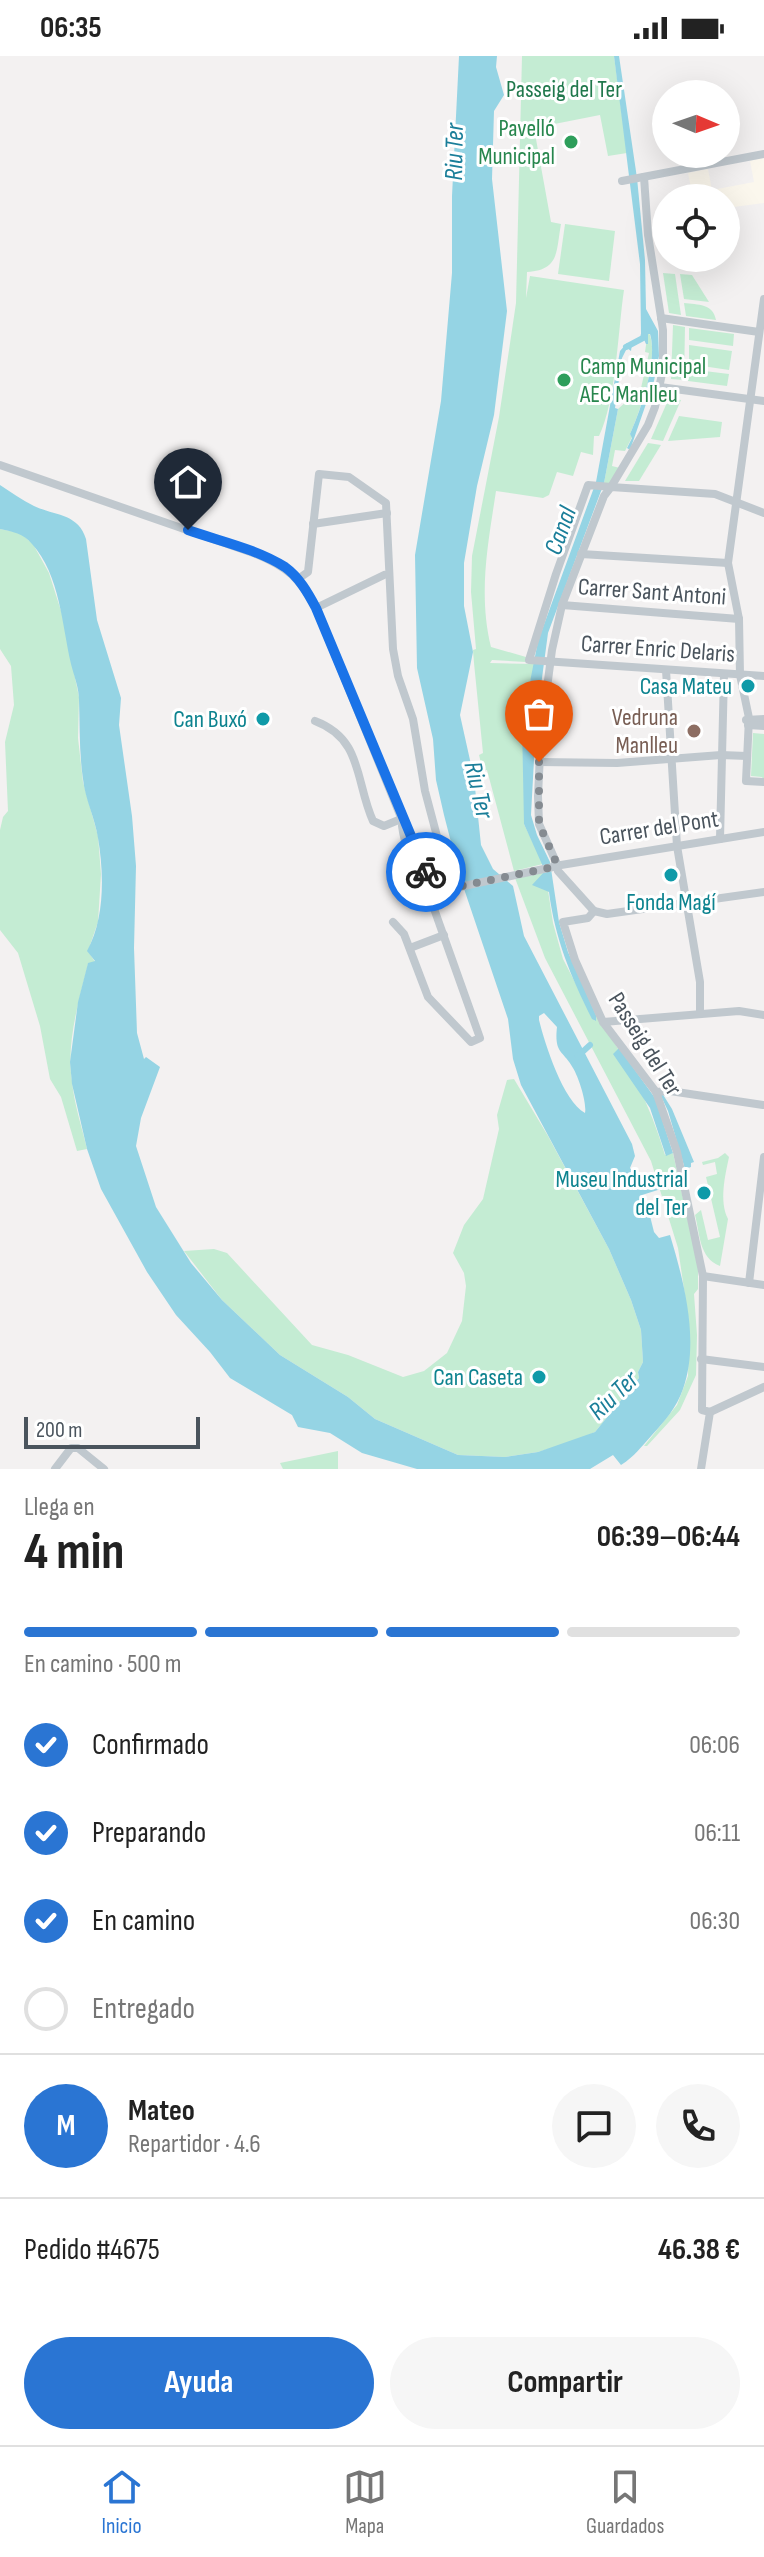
<!DOCTYPE html>
<html lang="es">
<meta charset="utf-8">
<style>
:root{--surface:#fff;--page:#f6f6f6;--text:#222;--muted:#767676;--line:#e0e0e0;--accent:#2a75d3}
body{margin:0;font-family:"Sofia Sans Condensed",sans-serif;background:var(--page);color:var(--text);height:100vh;display:flex;flex-direction:column;font-size:30px;white-space:nowrap}
*{box-sizing:border-box;margin:0}
p{font-size:26px;color:var(--muted)}
.icon{flex:none;width:44px;height:44px;fill:none;stroke:currentColor;stroke-width:2;stroke-linecap:round;stroke-linejoin:round}
.map{position:relative;height:1413px;overflow:hidden}
.side{display:flex;flex-direction:column;background:var(--surface);flex:1}
.side>*{flex:none}
.needle{width:52px;rotate:92deg}
.fabs{position:absolute;left:652px;top:24px;display:grid;gap:16px}
.fabs a{display:grid;place-items:center;width:88px;height:88px;border-radius:50%;background:var(--surface);box-shadow:0 8px 32px #0002;font-size:40px}
.scale{position:absolute;left:24px;bottom:20px;width:176px;box-sizing:border-box;padding-left:8px;border:4px solid #4a545d;border-top:0;font-size:22px;line-height:28px;white-space:nowrap;color:#4a545d;-webkit-text-stroke:6px #fff;paint-order:stroke}
.pin{position:absolute;display:grid;place-items:center;width:68px;height:68px;color:#fff;margin:-82px -34px;border-radius:50% 50% 50% 0;rotate:-45deg;box-shadow:0 0 8px #0007}
.pin .icon{rotate:45deg}
.courier{position:absolute;display:grid;place-items:center;width:80px;height:80px;margin:-40px;border:6px solid #1a73e8;border-radius:50%;background:#fff;color:#222;box-shadow:0 2px 10px #0007}
.headline em{font-style:normal;font-weight:700}
.headline div{display:flex;flex-direction:column-reverse}
.headline{display:flex;align-items:center;justify-content:space-between;height:136px;padding:0 24px}
h1{font-size:52px;font-weight:700;line-height:60px}
.bar{display:grid;grid-template-columns:repeat(4,1fr);gap:12px 8px;align-content:center;height:96px;padding:0 24px}
.bar i{height:10px;border-radius:6px;background:var(--line)}
.bar .selected{background:var(--accent)}
.bar p{grid-column:span 4}
.line{display:flex;align-items:center;gap:20px;padding:0 24px;border-top:2px solid var(--line)}
.line div{flex:1}
.round{display:grid;place-items:center;flex:none;width:84px;height:84px;border-radius:42px;background:var(--page)}
ol{padding:0 24px;list-style:none}
li{display:flex;align-items:center;gap:24px;height:88px}
li p{margin-inline-start:auto}
li .icon{padding:8px;border-radius:50%;background:var(--accent);color:#fff;stroke-width:4}
li:last-child{color:var(--muted)}
li i{width:44px;height:44px;border:4px solid var(--line);border-radius:50%}
.button{display:flex;gap:16px;margin-top:auto;padding:16px 24px}
.button a{flex:1;height:92px;border-radius:48px;background:var(--accent);color:#fff;font-size:32px;font-weight:700;line-height:92px;text-align:center}
.button a+a{background:var(--page);color:var(--text)}
.status{display:flex;justify-content:space-between;align-items:center;height:56px;padding:0 40px;background:var(--surface);direction:ltr}
.status svg{height:22px;fill:currentColor}
.tab-bar{display:flex;justify-content:space-around;align-items:center;height:112px;border-top:2px solid var(--line);background:var(--surface);font-size:22px;color:var(--muted)}
.tab-bar a{display:grid;justify-items:center;gap:4px}
.tab-bar .selected{color:var(--accent)}
.map>svg:first-child{display:block}
</style>
<div class="status"><b>06:35</b><svg viewBox="0 0 49 12"><path d="M0 12V9h3v3zM5 12V6h3v6zM10 12V3h3v9zM15 12V0h3v12zM26 1h20v11H26zM47 4h2v5h-2z"/></svg></div>
<div class="map">
<svg width="764" height="1413" viewBox="0 0 764 1413">
<rect width="100%" height="100%" fill="#f3f1f1"/>
<polygon fill="#fbf7ed" points="764,102 764,147 726,152 726,142 693,142 688,117 708,113 712,134 754,126 750,105"/>
<g fill="#c4ecd3">
<path d="M 522,0 L 614,0 L 627,97 L 608,100 L 600,59 L 534,72 L 551,166 L 561,168 C 556,195 560,214 527,216 L 526,242 L 530,220 L 624,234 C 618,274 616,346 599,380 L 594,380 L 593,399 L 581,396 L 573,420 L 557,416 L 549,439 L 543,442 L 496,435 C 488,488 478,538 491,591 L 526,601 L 526,606 L 492,604 L 490,607 L 535,608 L 526,641 L 524,768 L 543,808 L 514,815 L 487,714 L 483,715 L 479,699 L 483,697 L 474,607 L 473,594 L 476,593 L 471,536 L 472,500 L 499,361 L 516,247 Z"/>
<polygon points="565,168 615,175 609,225 558,218"/>
<polygon points="663,217 675,218 681,259 669,257"/>
<polygon points="680,218 692,219 709,246 684,243"/>
<path d="M 684,247 C 698,249 713,247 716,264 L 686,260 Z"/>
<polygon points="673,269 685,271 684,324 671,323"/>
<polygon points="689,272 734,278 733,290 689,284"/>
<path d="M 648,275 C 661,296 640,356 630,378 L 632,381 L 625,395 L 615,394 L 612,410 L 620,412 L 610,428 L 604,427 L 618,353 L 641,332 L 649,297 L 645,296 Z"/>
<polygon points="689,289 732,295 729,314 689,308"/>
<polygon points="688,313 729,318 727,330 688,325"/>
<polygon points="669,342 681,344 663,385 651,383"/>
<polygon points="679,360 722,366 720,381 668,385"/>
<polygon points="648,387 661,389 639,425 625,425"/>
<path d="M 0,473 L 20,477 L 33,488 L 49,517 L 62,558 L 79,641 L 78,682 L 83,726 L 98,780 L 101,818 L 98,866 L 88,895 L 95,906 L 88,908 C 79,945 66,986 72,1025 C 74,1048 82,1071 87,1093 L 77,1095 L 61,1041 L 50,1023 L 40,970 L 18,897 L 0,874 L 0,774 L 3,761 L 8,755 L 5,686 L 14,649 L 11,610 L 0,593 Z"/>
<polygon points="753,677 764,678 764,724 762,721 751,720"/>
<path d="M 545,815 L 553,867 L 563,903 L 595,965 L 596,959 C 627,1003 650,1048 665,1099 L 673,1097 L 698,1211 L 698,1233 L 694,1238 L 697,1279 L 696,1319 L 680,1354 L 647,1390 L 644,1390 L 677,1349 L 688,1320 L 689,1267 L 678,1192 L 651,1105 L 545,902 L 515,822 Z"/>
<polygon points="514,1023 548,1080 609,1193 631,1244 641,1274 643,1306 638,1316 639,1322 595,1376 575,1385 538,1396 505,1401 458,1399 375,1363 348,1341 280,1299 222,1244 184,1195 214,1193 227,1197 312,1289 348,1299 403,1321 424,1315 447,1297 462,1265 466,1230 464,1217 453,1197 464,1169 483,1143 499,1073 497,1059 507,1024"/>
<path d="M 725,1097 L 729,1101 C 725,1120 719,1145 728,1163 L 720,1210 C 699,1202 700,1178 695,1159 L 701,1154 L 708,1184 L 720,1181 L 706,1121 L 717,1118 L 715,1106 L 703,1109 L 702,1106 L 718,1102 Z"/>
<polygon points="338,1395 338,1413 283,1413 280,1407"/>
</g>
<g fill="#95d4e4" fill-rule="evenodd">
<path d="M 459,0 L 497,0 L 496,11 L 504,39 L 494,55 L 492,123 L 507,255 L 494,359 L 477,430 L 464,507 L 464,550 L 473,596 L 460,659 L 474,722 L 481,789 L 493,813 L 513,830 L 524,880 L 632,1088 L 635,1100 L 630,1112 L 642,1130 L 648,1131 L 659,1128 L 661,1133 L 642,1139 L 641,1146 L 649,1156 L 654,1176 L 659,1182 L 670,1179 C 684,1226 700,1285 683,1333 C 677,1351 664,1366 652,1379 C 640,1392 635,1400 621,1409 L 613,1399 L 590,1413 L 417,1413 L 362,1397 L 330,1377 L 298,1371 L 292,1359 L 230,1322 L 210,1296 L 176,1259 L 147,1216 L 101,1133 L 87,1093 L 72,1028 L 70,1006 L 78,946 L 88,907 L 95,905 L 87,895 C 105,863 104,817 98,782 C 95,762 85,743 83,723 C 79,696 80,670 79,644 C 79,632 74,620 71,608 C 62,569 60,519 32,488 C 23,477 13,476 0,473 L 0,429 C 11,436 22,444 34,450 C 55,460 78,457 86,483 L 97,564 L 121,642 L 119,669 L 132,760 L 136,810 L 134,892 L 137,977 L 144,1003 L 146,1001 L 160,1011 L 141,1062 L 136,1090 L 156,1151 L 191,1207 L 222,1244 L 280,1299 L 348,1341 L 375,1363 L 458,1399 L 505,1401 L 538,1396 L 595,1376 L 639,1322 L 638,1316 L 643,1306 L 641,1274 L 631,1244 L 609,1193 L 521,1029 L 513,1003 L 508,963 L 460,821 L 444,759 L 436,724 L 433,683 L 417,612 L 415,499 L 441,345 L 452,217 L 452,140 ZM 544,957 L 557,971 C 554,998 563,994 573,1012 C 579,1022 587,1047 585,1057 C 563,1045 545,988 539,964 L 539,960 Z"/>
<path d="M 614,0 L 619,0 L 637,122 L 645,204 L 646,253 L 658,275 L 659,300 L 654,325 L 630,394 L 627,392 L 632,382 L 630,378 C 641,354 658,303 650,278 L 648,278 L 648,288 L 646,288 L 641,277 L 640,208 Z"/>
<path d="M 627,287 L 632,288 L 631,295 L 627,292 L 622,302 L 615,352 L 618,353 L 604,427 L 548,577 L 536,667 L 531,759 L 537,779 L 550,806 L 559,866 L 568,896 L 596,959 L 596,965 L 592,963 C 571,921 555,883 549,836 L 532,829 L 545,815 L 524,768 L 522,667 L 538,585 L 596,426 L 620,295 Z"/>
<polygon points="619,992 655,1042 673,1097 666,1100 650,1052 613,998"/>
<polygon points="662,1037 672,1053 694,1106 691,1107 691,1111 685,1113 668,1055 660,1038"/>
</g>
<g fill="none" stroke-linecap="round" stroke-linejoin="round">
<g stroke="#95d4e4" stroke-width="6">
<polyline points="626,291 643,282 644,278"/>
<polyline points="578,1000 590,989"/>
</g>
<g stroke="#c0c8ce" stroke-width="8">
<polyline points="644,121 648,179 663,274 663,313 655,351 648,369 611,431 588,429 556,518 529,604 764,620"/>
<polyline points="622,125 764,98"/>
<polyline points="764,243 728,507 739,563 740,619 749,662 746,725 764,726"/>
<polyline points="661,262 759,276"/>
<polyline points="660,331 764,345"/>
<path d="M 0,409 L 256,498 C 288,511 299,522 316,552 L 402,764 L 424,814 L 433,827"/>
<polyline points="313,468 387,457"/>
<polyline points="581,498 728,507"/>
<polyline points="298,523 308,516 319,418 349,421 386,447 393,593 398,620 413,663 425,735 438,784 435,790 418,800"/>
<polyline points="562,549 739,563"/>
<polyline points="316,552 384,519"/>
<polyline points="666,614 677,790 700,926 700,957"/>
<polyline points="746,664 764,663"/>
<path d="M 315,665 C 363,683 355,725 373,765 L 384,770 L 401,763"/>
<polyline points="748,669 764,670"/>
<polyline points="539,706 617,707 721,699 747,700"/>
<polyline points="720,783 724,618"/>
<polyline points="556,806 539,768 538,740 541,677 552,594 562,549 604,440 611,431 715,438 764,457"/>
<polyline points="561,809 764,776"/>
<polyline points="558,815 594,855"/>
<polyline points="427,833 450,833 553,811 556,806"/>
<polyline points="594,855 588,862 563,866 575,904 603,966 656,1036 677,1096 703,1220 702,1354 710,1356 701,1413"/>
<polyline points="594,855 607,858 764,836"/>
<path d="M 393,866 L 404,878 L 428,941 L 471,986 L 480,982 L 427,833 C 416,813 405,794 402,770"/>
<polyline points="410,892 444,879"/>
<polyline points="603,966 739,955 764,959"/>
<polyline points="656,1036 670,1035 763,1049"/>
<polyline points="703,1220 764,1229"/>
<polyline points="749,1227 764,1101"/>
<polyline points="701,1303 764,1311"/>
<polyline points="710,1356 764,1331"/>
<polyline points="55,1413 71,1392 78,1392 104,1413"/>
</g>
</g>
<g fill="none" stroke-linecap="round" stroke-linejoin="round">
<polyline stroke="#858b91" stroke-width="8" stroke-dasharray="0 14.4" points="426,816 433,827 457,831 553,811 556,806 539,768 539,706"/>
<path stroke="#1a73e8" stroke-width="10" d="M 188,474 C 219,485 257,493 285,511 C 299,521 308,537 316,552 L 426,816"/>
</g>
<g fill="#2e9e5b" stroke="#fff" stroke-width="3">
<circle cx="571" cy="86" r="8"/>
<circle cx="564" cy="324" r="8"/>
</g>
<g fill="#0f9aa8" stroke="#fff" stroke-width="3">
<circle cx="748" cy="630" r="8"/>
<circle cx="263" cy="663" r="8"/>
<circle cx="671" cy="819" r="8"/>
<circle cx="704" cy="1137" r="8"/>
<circle cx="539" cy="1321" r="8"/>
</g>
<circle fill="#8d6e63" stroke="#fff" stroke-width="3" cx="694" cy="675" r="8"/>
<g text-anchor="middle" dominant-baseline="central" stroke-width="6" stroke-linejoin="round" paint-order="stroke">
<g font-size="24" fill="#20784c" stroke="#fff">
<text x="564" y="33">Passeig del Ter</text>
</g>
<g font-size="24" fill="#27864d" stroke="#fff" text-anchor="end">
<text x="555" y="72">Pavelló<tspan x="555" dy="28">Municipal</tspan></text>
<text x="580" y="310" text-anchor="start">Camp Municipal<tspan x="580" dy="28">AEC Manlleu</tspan></text>
</g>
<g font-size="24" fill="#4a545d" stroke="#fff">
<text transform="translate(652 536) rotate(4)">Carrer Sant Antoni</text>
<text transform="translate(658 593) rotate(4)">Carrer Enric Delaris</text>
<text transform="translate(659 772) rotate(-9)">Carrer del Pont</text>
<text transform="translate(645 988) rotate(58)">Passeig del Ter</text>
</g>
<g font-size="24" fill="#0d838f" stroke="#fff" text-anchor="end">
<text x="732" y="630">Casa Mateu</text>
<text x="247" y="663">Can Buxó</text>
<text x="671" y="846" text-anchor="middle">Fonda Magí</text>
<text x="688" y="1123">Museu Industrial<tspan x="688" dy="28">del Ter</tspan></text>
<text x="523" y="1321">Can Caseta</text>
</g>
<g font-size="24" fill="#785e54" stroke="#fff" text-anchor="end">
<text x="678" y="661">Vedruna<tspan x="678" dy="28">Manlleu</tspan></text>
</g>
<g font-size="26" font-style="italic" fill="#1a7e99" stroke="#fff">
<text transform="translate(455 96) rotate(-89)">Riu Ter</text>
<text transform="translate(561 475) rotate(-70)">Canal</text>
<text transform="translate(478 734) rotate(77)">Riu Ter</text>
<text transform="translate(614 1340) rotate(-44)">Riu Ter</text>
</g>
</g>
</svg>
<div class="fabs">
<a><svg class="needle" viewBox="-14 -14 28 28"><path d="M0-13l5 13h-10z" fill="#e53935"/><path d="M0 13l5-13h-10z" fill="#767676"/></svg></a>
<a><svg class="icon" aria-label="locate" viewBox="0 0 24 24"><circle cx="12" cy="12" r="6"/><path d="M12 2v4M12 18v4M2 12h4M18 12h4"/></svg></a>
</div>
<div class="scale">200 m</div>
<div class="pin" style="left:539px;top:706px;background:#ea580c"><svg class="icon" aria-label="bag" viewBox="0 0 24 24"><path d="M5 8h14l-1 12H6zM9 8a3 3 0 0 1 6 0"/></svg></div>
<div class="pin" style="left:188px;top:474px;background:#1f2937"><svg class="icon" aria-label="home" viewBox="0 0 24 24"><path d="M3 11l9-7 9 7M6 9v11h12V9"/></svg></div>
<div class="courier" style="left:426px;top:816px"><svg class="icon" aria-label="bike" viewBox="0 0 24 24"><circle cx="6" cy="16" r="4"/><circle cx="18" cy="16" r="4"/><path d="M6 16l4-8h5l3 8M10 8l3 8H6M13 5h3"/></svg></div>
</div>
<section class="side">
<div class="headline"><div><h1>4 min</h1><p>Llega en</p></div><em>06:39–06:44</em></div>
<div class="bar"><i class="selected"></i><i class="selected"></i><i class="selected"></i><i></i><p>En camino · 500 m</p></div>
<ol>
<li><svg class="icon" aria-label="check" viewBox="0 0 24 24"><path d="M5 12l5 5 9-10"/></svg>Confirmado<p>06:06</p></li>
<li><svg class="icon" aria-label="check" viewBox="0 0 24 24"><path d="M5 12l5 5 9-10"/></svg>Preparando<p>06:11</p></li>
<li><svg class="icon" aria-label="check" viewBox="0 0 24 24"><path d="M5 12l5 5 9-10"/></svg>En camino<p>06:30</p></li>
<li><i></i>Entregado</li>
</ol>
<div class="line" style="height:144px"><b class="round" style="background:var(--accent);color:#fff">M</b><div><b>Mateo</b><p>Repartidor · 4.6</p></div><a class="round"><svg class="icon" aria-label="chat" viewBox="0 0 24 24"><path d="M4 5h16v11H9l-5 4z"/></svg></a><a class="round"><svg class="icon" aria-label="phone" viewBox="0 0 24 24"><path d="M5 4h4l2 5-3 2q2 4 5 5l2-3 5 2v4C11 20 4 13 5 4z"/></svg></a></div>
<div class="line" style="height:104px"><div>Pedido #4675</div><b>46.38 €</b></div>
<div class="button"><a>Ayuda</a><a>Compartir</a></div>
</section>
<nav class="tab-bar">
<a class="selected"><svg class="icon" aria-label="home" viewBox="0 0 24 24"><path d="M3 11l9-7 9 7M6 9v11h12V9"/></svg>Inicio</a>
<a><svg class="icon" aria-label="map" viewBox="0 0 24 24"><path d="M3 6l6-2 6 2 6-2v14l-6 2-6-2-6 2zM9 4v14M15 6v14"/></svg>Mapa</a>
<a><svg class="icon" aria-label="saved" viewBox="0 0 24 24"><path d="M7 4h10v16l-5-4-5 4z"/></svg>Guardados</a>
</nav>
